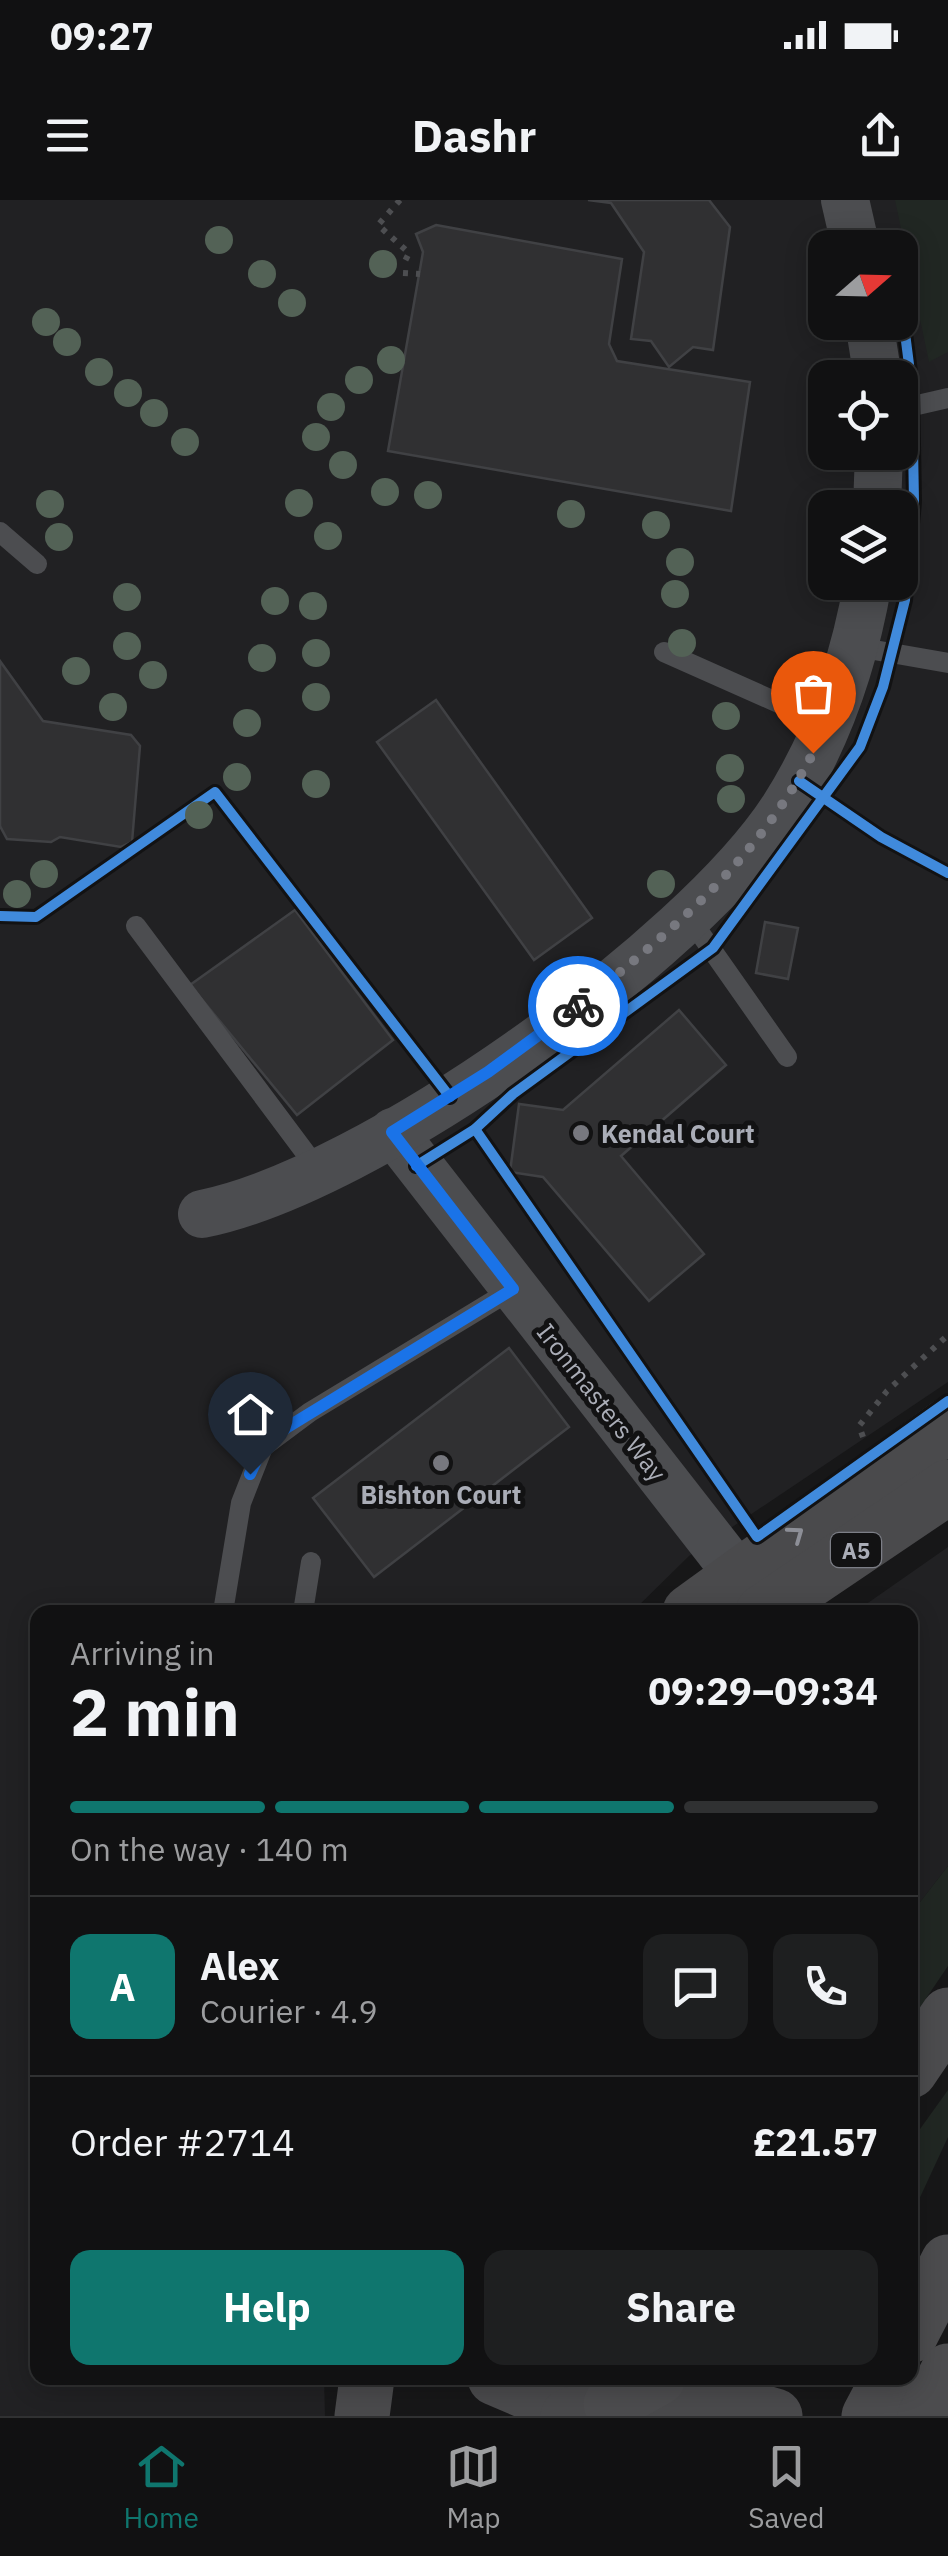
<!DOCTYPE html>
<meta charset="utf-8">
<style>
:root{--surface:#111112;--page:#1e1f20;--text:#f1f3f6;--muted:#9c9d9f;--line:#303132;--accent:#0f766e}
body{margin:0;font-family:"IBM Plex Sans",sans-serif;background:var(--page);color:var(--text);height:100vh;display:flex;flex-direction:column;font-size:38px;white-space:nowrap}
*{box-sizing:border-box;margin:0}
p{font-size:32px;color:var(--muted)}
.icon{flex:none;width:55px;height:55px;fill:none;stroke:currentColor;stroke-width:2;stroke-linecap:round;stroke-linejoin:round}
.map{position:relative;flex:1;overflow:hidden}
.details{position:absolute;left:30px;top:1405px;width:888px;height:780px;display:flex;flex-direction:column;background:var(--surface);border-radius:20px;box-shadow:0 5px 25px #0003,0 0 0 2px var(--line)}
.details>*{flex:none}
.needle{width:65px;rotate:70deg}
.buttons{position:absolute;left:808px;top:30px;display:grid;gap:20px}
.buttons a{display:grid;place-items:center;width:110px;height:110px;border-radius:20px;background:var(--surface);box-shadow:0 5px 25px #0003,0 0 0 2px var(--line);font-size:50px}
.pin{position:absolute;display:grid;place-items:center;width:85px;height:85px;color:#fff;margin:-102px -42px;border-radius:50% 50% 50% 0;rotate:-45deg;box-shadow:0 0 10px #0007}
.pin .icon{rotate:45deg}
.courier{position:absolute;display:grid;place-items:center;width:100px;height:100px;margin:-50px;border:8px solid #1a73e8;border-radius:50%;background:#fff;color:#222;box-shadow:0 2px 12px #0007}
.summary em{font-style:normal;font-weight:700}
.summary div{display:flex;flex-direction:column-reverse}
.summary{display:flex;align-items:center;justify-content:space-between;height:170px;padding:0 40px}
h1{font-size:65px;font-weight:700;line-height:75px}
.bar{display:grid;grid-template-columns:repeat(4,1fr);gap:15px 10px;align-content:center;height:120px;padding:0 40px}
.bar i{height:12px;border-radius:8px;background:var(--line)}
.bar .current{background:var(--accent)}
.bar p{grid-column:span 4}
.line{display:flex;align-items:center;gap:25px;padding:0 40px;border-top:2px solid var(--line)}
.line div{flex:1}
.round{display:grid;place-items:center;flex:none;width:105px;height:105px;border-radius:20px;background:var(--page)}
.action{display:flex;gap:20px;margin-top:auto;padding:20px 40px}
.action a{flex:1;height:115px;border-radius:20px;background:var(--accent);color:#fff;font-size:40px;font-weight:700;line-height:115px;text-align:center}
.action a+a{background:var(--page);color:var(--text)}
.status{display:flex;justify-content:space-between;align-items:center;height:70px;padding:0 50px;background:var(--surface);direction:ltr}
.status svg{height:28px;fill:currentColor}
header{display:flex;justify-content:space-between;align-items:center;height:130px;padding:0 40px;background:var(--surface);font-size:45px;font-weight:700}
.tabs{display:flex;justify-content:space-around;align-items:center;height:140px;border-top:2px solid var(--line);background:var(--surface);font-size:28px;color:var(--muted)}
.tabs a{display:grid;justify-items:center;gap:5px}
.tabs .current{color:var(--accent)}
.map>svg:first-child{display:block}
</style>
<div class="status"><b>09:27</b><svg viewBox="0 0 49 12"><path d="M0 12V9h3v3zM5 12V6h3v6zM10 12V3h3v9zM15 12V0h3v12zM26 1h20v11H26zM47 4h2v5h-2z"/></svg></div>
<header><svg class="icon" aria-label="menu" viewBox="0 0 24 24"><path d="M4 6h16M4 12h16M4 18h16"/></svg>Dashr<svg class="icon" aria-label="share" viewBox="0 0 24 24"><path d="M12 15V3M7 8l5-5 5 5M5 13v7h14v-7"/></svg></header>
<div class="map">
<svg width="948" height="2216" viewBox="0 0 948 2216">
<rect width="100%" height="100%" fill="#171718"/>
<g fill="#212123" fill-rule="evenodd">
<path d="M 0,0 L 948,0 L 948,1182 L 689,1356 L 632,1412 L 38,1412 L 38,2178 L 324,2178 L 325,2216 L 0,2216 ZM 825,48 L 900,48 L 900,122 L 825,122 ZM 825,178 L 900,178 L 900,252 L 825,252 ZM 825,308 L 900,308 L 900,382 L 825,382 Z"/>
<polygon points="948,1347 948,1666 910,1715 910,1412 855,1412"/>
</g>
<g fill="#212723">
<polygon points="895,0 948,0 948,152 929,162"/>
<polygon points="948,1666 948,1766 910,1822 910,1715"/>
<polygon points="948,1890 948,1937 910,2019 910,1943"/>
</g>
<g fill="#303032" stroke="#404144" stroke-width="2.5">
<polygon points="588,0 709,0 730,27 713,150 693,147 669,167 651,141 631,139 644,52 611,3"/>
<polygon points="436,25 622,59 609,144 617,161 750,182 731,311 388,251 423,52 416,34"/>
<polygon points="0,461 43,521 131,535 140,546 132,642 121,647 60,637 51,642 7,639 0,626"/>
<polygon points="436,500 592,718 534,760 377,542"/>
<polygon points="295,710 393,840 297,915 190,785"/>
<polygon points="765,722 798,728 788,779 756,773"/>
<polygon points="679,810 726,865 621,956 704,1054 649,1101 543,977 510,972 519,904 563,910"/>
<polygon points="509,1148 569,1227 374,1377 313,1298"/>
</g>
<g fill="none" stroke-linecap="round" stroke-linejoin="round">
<g stroke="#4d4e51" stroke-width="6" stroke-dasharray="5 8" stroke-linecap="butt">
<polyline points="400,0 378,25 409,53 402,67"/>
<polyline points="403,73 420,74"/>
<polyline points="0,716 36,717 215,592 427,868"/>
<polyline points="863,1237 859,1226 887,1191 948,1135"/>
</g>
<g stroke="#4c4d50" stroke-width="20">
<polyline points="900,209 948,198"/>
<polyline points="0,332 37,364"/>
<polyline points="857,447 948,463"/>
<polyline points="664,452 828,525"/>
<polyline points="688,716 787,857"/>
<polyline points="136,726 319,971"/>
<polyline points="223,1412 241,1303 263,1247 310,1212 513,1089"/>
<polyline points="303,1412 311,1362"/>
</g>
<g stroke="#4c4d50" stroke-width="48">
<polyline points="845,0 856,48"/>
<polyline points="869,122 878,178"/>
<polyline points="877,308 879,252"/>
<polyline points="393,932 739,1376"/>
<path d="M 202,1014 C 368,981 692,750 784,608 C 828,539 854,463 868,382"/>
</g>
<g stroke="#4a4a4c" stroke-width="55">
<polyline points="690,1412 948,1225"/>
<polyline points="763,1412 948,1287"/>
<polyline points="495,2178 577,2213"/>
<polyline points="362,2216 367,2178"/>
<path d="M 568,2216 C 629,2192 713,2196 775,2216"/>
</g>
<g stroke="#4c4c4e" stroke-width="55">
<polyline points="910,1871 948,1815"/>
<polyline points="910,2136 948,2062"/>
<polyline points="611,2204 658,2178"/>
<polyline points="869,2216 889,2178"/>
<polyline points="925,2216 948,2171"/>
</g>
<defs>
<g id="cycleway">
<polyline points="799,581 881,637 948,673"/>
<polyline points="0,716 36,717 215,592 450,897"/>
<polyline points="475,929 757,1337 948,1201"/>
<polyline points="416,966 475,929 513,894 713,748 860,547 883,487 905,400 914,302 912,188 900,94"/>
</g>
</defs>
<use href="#cycleway" stroke="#121213" stroke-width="16"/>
<use href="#cycleway" stroke="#408adc" stroke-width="10"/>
</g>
<g fill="#536256">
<circle cx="219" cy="40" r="14"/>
<circle cx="383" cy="64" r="14"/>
<circle cx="262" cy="74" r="14"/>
<circle cx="292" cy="103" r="14"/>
<circle cx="46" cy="122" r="14"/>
<circle cx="67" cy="142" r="14"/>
<circle cx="391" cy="160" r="14"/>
<circle cx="99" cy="172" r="14"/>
<circle cx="359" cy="180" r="14"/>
<circle cx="128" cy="193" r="14"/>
<circle cx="331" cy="207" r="14"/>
<circle cx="154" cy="213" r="14"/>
<circle cx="316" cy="237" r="14"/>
<circle cx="185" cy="242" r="14"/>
<circle cx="343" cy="265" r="14"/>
<circle cx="385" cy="292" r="14"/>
<circle cx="428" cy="295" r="14"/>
<circle cx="299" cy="303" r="14"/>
<circle cx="50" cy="304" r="14"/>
<circle cx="571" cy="314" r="14"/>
<circle cx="656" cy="325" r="14"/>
<circle cx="328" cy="336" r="14"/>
<circle cx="59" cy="337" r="14"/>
<circle cx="680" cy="362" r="14"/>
<circle cx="675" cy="394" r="14"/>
<circle cx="127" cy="397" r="14"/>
<circle cx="275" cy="401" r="14"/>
<circle cx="313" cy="406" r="14"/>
<circle cx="682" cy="443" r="14"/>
<circle cx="127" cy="446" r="14"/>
<circle cx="316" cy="453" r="14"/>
<circle cx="262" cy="458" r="14"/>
<circle cx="76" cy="471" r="14"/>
<circle cx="153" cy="475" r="14"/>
<circle cx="316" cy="497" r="14"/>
<circle cx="113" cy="507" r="14"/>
<circle cx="726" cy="516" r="14"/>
<circle cx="247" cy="523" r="14"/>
<circle cx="730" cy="568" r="14"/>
<circle cx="237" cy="577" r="14"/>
<circle cx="316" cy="584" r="14"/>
<circle cx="731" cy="599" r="14"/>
<circle cx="199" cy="615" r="14"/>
<circle cx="44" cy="674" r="14"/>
<circle cx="661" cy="684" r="14"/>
<circle cx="17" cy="694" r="14"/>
</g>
<defs><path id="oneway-chevron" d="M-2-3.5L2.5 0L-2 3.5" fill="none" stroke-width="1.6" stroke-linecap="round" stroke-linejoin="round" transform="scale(2.5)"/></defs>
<use stroke="#8d8f97" href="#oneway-chevron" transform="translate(796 1334) rotate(-36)"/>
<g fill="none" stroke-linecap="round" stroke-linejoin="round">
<path stroke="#77787f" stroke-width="10" stroke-dasharray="0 18" d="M 578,806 C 674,729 755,663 813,553"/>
<polyline stroke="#1a73e8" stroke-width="12" points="250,1274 262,1248 286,1228 513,1089 392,932 488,872 578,806"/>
</g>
<g fill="#77787f" stroke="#121213" stroke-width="4">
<circle cx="581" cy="933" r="10"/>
<circle cx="441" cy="1263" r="10"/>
</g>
<g text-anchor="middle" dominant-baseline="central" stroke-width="10" stroke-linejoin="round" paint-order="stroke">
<rect fill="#121213" stroke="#7c7e86" stroke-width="2.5" x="831" y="1333" width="50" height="34" rx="8"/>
<g font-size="22" font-weight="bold" fill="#aaadb7">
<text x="856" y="1350">A5</text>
</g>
<g font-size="25" font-weight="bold" fill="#aaadb7" stroke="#121213" text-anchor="start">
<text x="601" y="933">Kendal Court</text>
<text x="441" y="1294" text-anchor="middle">Bishton Court</text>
</g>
<g font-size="25" fill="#aaadb7" stroke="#121213">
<text transform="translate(602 1202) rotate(52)">Ironmasters Way</text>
</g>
</g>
</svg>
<div class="buttons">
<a><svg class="needle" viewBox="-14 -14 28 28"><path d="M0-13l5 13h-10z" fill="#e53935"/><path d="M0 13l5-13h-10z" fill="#9c9d9f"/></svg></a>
<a><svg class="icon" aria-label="locate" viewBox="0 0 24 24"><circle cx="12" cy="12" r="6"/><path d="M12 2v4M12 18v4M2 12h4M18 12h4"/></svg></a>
<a><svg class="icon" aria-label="layers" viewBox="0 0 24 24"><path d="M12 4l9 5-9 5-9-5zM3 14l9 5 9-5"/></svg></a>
</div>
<div class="pin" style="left:813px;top:553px;background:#ea580c"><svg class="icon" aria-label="bag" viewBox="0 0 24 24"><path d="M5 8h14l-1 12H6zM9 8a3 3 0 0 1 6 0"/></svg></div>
<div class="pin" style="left:250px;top:1274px;background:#1f2937"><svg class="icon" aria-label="home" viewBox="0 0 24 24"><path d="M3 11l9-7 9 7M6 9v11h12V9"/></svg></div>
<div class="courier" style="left:578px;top:806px"><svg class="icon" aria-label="bike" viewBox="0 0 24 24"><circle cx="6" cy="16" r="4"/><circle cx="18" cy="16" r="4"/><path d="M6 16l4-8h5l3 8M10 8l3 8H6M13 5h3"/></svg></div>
<section class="details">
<div class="summary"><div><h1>2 min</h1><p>Arriving in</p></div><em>09:29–09:34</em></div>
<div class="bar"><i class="current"></i><i class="current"></i><i class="current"></i><i></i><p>On the way · 140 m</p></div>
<div class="line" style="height:180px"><b class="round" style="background:var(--accent);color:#fff">A</b><div><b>Alex</b><p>Courier · 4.9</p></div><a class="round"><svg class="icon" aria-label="chat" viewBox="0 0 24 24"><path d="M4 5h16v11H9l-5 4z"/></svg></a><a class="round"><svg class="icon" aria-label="phone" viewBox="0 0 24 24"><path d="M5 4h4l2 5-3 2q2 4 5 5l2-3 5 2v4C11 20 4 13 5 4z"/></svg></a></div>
<div class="line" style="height:130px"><div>Order #2714</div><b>£21.57</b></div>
<div class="action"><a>Help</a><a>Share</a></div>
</section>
</div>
<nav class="tabs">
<a class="current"><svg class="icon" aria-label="home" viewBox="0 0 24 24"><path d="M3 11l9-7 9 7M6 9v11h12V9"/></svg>Home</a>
<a><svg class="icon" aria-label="map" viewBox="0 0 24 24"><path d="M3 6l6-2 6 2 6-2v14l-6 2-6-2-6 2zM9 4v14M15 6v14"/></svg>Map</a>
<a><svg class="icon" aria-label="saved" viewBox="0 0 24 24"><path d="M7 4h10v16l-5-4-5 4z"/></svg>Saved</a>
</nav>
